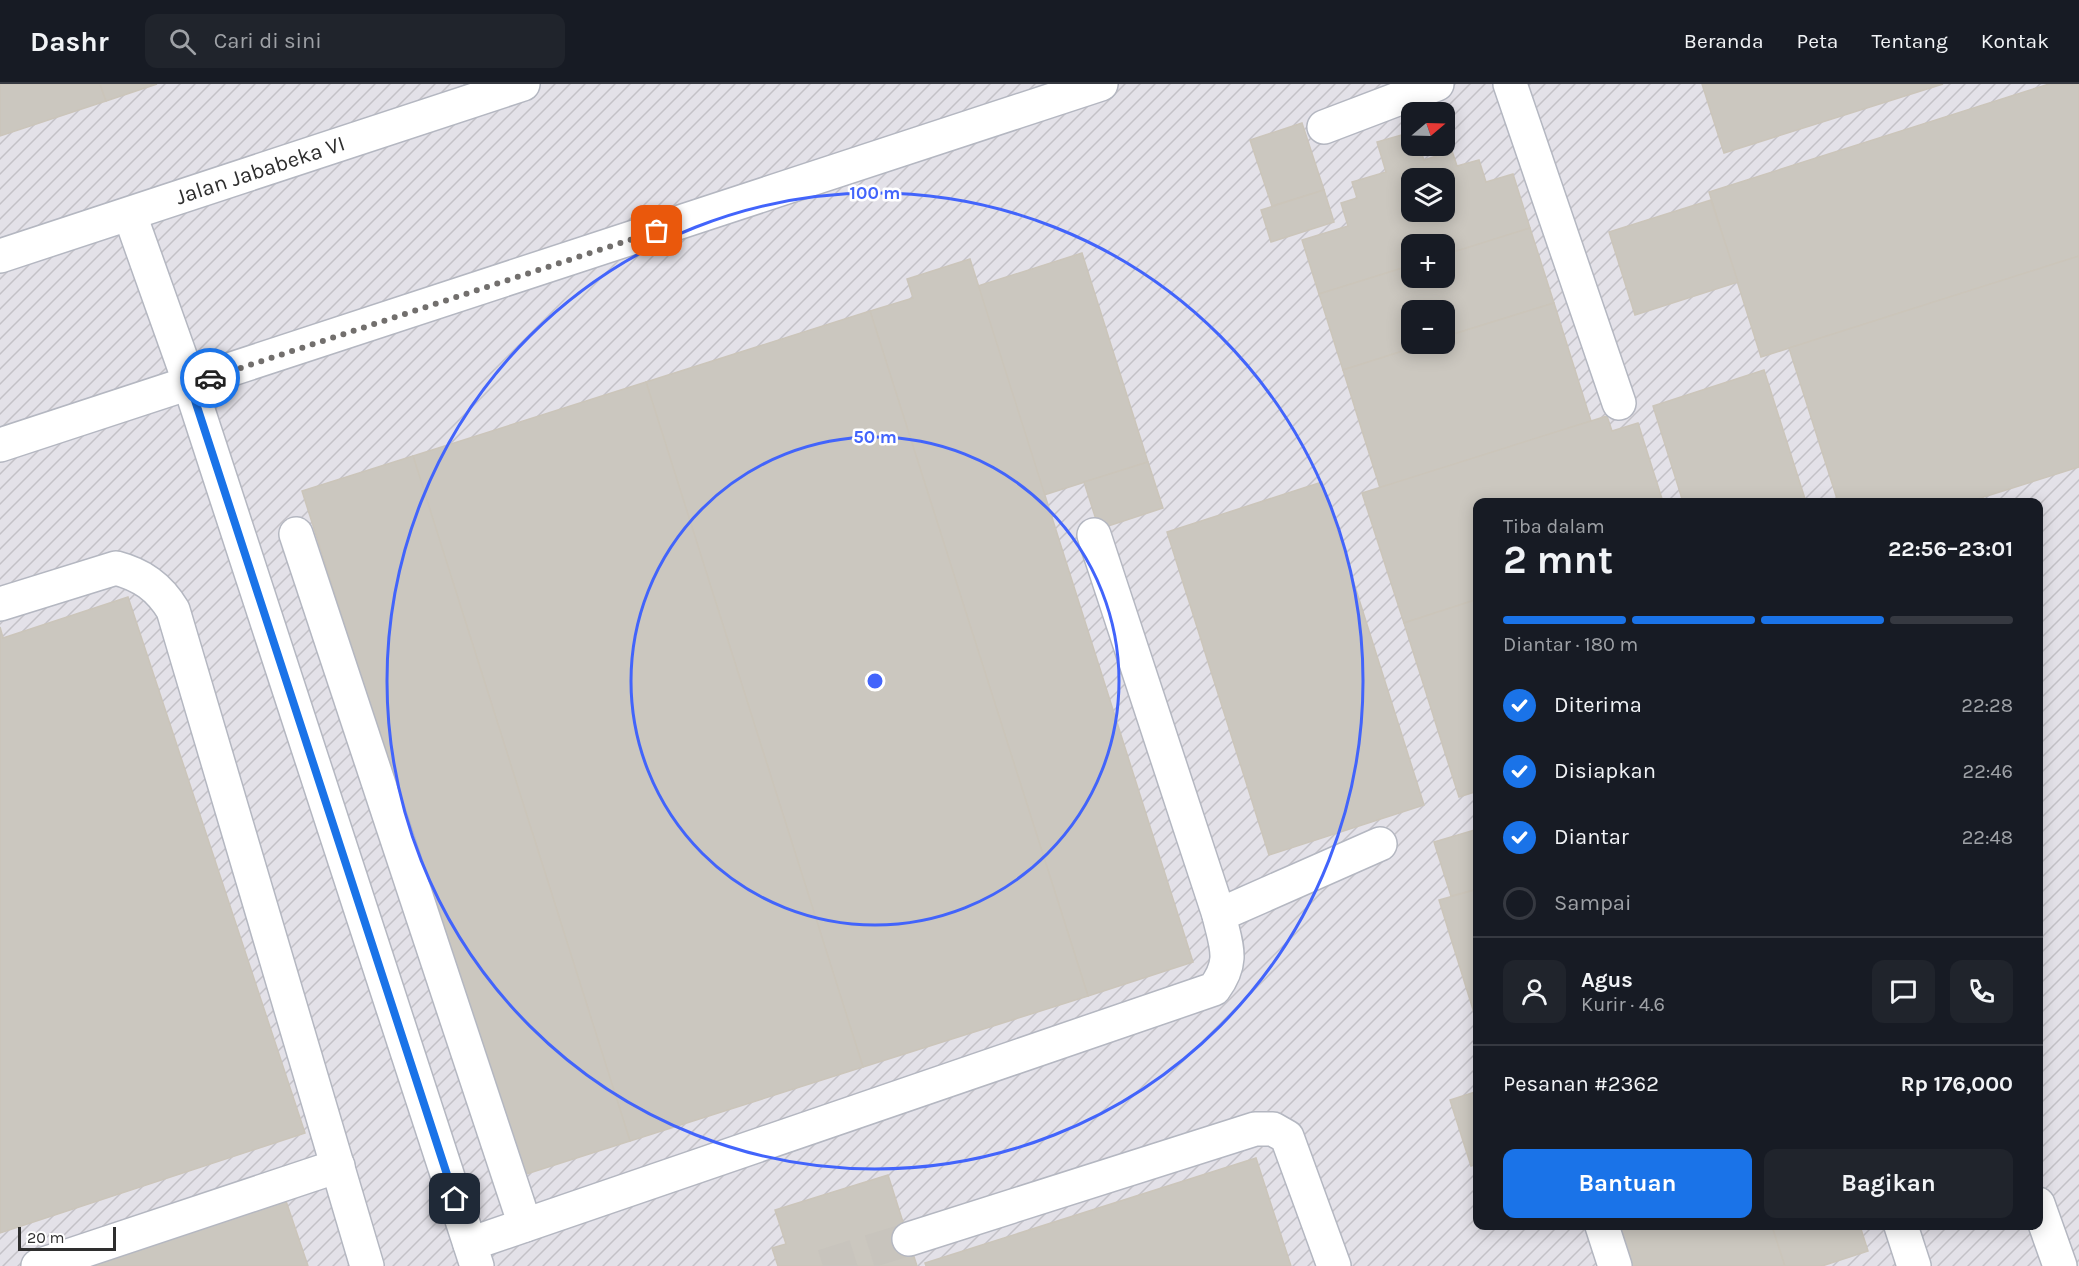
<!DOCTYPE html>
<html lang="id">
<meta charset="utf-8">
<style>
:root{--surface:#171b24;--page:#20242c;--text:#f1f3f6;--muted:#9ea1a6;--line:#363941;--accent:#1a73e8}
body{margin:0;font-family:Karla,sans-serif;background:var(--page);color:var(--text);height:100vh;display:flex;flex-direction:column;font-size:22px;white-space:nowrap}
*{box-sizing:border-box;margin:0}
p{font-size:20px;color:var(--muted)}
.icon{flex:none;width:33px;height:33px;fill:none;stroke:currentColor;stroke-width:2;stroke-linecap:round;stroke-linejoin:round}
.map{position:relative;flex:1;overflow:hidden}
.sheet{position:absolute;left:1473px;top:414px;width:570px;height:732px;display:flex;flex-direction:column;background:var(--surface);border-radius:12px;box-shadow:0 3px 15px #0003}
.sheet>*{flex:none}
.needle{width:39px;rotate:71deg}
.fabs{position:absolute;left:1401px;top:18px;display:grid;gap:12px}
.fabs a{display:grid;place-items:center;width:54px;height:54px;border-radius:12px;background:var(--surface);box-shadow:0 3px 15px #0003;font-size:30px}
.scale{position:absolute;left:18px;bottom:15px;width:98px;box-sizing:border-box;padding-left:6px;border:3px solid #2e2e2e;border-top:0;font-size:16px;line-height:21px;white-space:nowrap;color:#2e2e2e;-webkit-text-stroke:4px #fff;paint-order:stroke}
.pin{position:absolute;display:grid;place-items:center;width:51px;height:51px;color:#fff;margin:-26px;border-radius:12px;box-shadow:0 3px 9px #0006}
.courier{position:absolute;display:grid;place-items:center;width:60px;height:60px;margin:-30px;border:4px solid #1a73e8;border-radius:50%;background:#fff;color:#222;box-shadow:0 2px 8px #0007}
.headline em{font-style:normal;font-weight:700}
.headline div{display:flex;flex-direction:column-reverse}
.headline{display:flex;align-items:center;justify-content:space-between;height:102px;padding:0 30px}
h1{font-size:39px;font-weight:700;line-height:45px}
.bar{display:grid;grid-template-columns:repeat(4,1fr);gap:9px 6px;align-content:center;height:72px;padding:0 30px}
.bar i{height:8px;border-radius:4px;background:var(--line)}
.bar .on{background:var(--accent)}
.bar p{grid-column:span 4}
.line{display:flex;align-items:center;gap:15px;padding:0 30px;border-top:2px solid var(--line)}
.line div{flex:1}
.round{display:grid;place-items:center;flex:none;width:63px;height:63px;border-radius:12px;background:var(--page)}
ol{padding:0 30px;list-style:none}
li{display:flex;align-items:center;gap:18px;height:66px}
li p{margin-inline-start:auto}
li .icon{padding:6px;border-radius:50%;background:var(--accent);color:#fff;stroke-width:4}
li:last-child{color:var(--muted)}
li i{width:33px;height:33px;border:3px solid var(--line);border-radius:50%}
.button{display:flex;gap:12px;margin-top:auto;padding:12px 30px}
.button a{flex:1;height:69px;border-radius:12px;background:var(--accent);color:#fff;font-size:24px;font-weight:700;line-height:69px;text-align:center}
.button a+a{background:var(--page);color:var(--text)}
header{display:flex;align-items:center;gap:36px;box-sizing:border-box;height:84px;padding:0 30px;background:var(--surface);border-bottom:2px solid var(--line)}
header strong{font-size:28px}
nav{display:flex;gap:33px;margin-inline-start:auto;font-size:21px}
.search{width:420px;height:54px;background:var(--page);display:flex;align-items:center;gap:15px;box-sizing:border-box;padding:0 21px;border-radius:12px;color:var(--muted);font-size:22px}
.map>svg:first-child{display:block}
</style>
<header>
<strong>Dashr</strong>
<div class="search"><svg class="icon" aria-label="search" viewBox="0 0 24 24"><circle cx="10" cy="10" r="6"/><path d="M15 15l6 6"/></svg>Cari di sini</div>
<nav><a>Beranda</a><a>Peta</a><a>Tentang</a><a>Kontak</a></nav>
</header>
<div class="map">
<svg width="2079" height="1182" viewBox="0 0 2079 1182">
<defs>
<pattern id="industrial-furrows" width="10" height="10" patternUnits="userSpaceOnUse" patternTransform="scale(1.5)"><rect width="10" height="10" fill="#e3e1e8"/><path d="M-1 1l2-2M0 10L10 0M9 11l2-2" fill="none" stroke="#c3c1c7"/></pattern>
</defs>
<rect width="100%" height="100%" fill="#efe9e1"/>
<path fill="url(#industrial-furrows)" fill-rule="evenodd" d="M 0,0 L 2079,0 L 2079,1182 L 0,1182 ZM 1412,28 L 1444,28 L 1444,62 L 1412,62 ZM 1412,94 L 1444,94 L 1444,128 L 1412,128 ZM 1412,160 L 1444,160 L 1444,194 L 1412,194 ZM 1412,226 L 1444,226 L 1444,260 L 1412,260 ZM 1478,418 L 2038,418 L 2038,1142 L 1478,1142 Z"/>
<g fill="#cbc7bf" stroke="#cbc5ba" stroke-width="1.5" fill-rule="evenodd">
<polygon points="0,0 100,0 106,17 0,52"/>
<polygon points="100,0 157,0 106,17"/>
<polygon points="1702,0 1943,0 1724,69"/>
<polygon points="2049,0 2079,0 2079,172 1761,273 1709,108"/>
<polygon points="1302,39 1324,106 1272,122 1250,56"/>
<path d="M 1412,48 L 1412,62 L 1419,62 L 1424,76 L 1452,67 L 1457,82 L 1479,76 L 1486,98 L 1513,90 L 1530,144 L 1444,171 L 1444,160 L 1412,160 L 1412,181 L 1319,210 L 1302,156 L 1348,142 L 1341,119 L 1357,114 L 1352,98 L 1386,88 L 1377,58 ZM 1412,94 L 1444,94 L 1444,128 L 1412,128 Z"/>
<polygon points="1324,106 1334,138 1271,158 1261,126"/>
<polygon points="1711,116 1738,198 1635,231 1609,148"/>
<polygon points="1530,144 1554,219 1444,253 1444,226 1412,226 1412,260 1425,260 1343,286 1319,210 1412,181 1412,194 1444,194 1444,171"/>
<polygon points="1082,169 1148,378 1044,411 978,202"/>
<polygon points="2079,172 2079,383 1968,418 1838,418 1789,264"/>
<polygon points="970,175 1193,878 1088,912 870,227 913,214 907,195"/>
<polygon points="1554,219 1591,337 1380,404 1343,286 1425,260 1444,260 1444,253"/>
<polygon points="870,227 1088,912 863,983 646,298"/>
<polygon points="1764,286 1806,418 1683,418 1653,322"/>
<polygon points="646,298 863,983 630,1057 413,372"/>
<polygon points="1607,332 1612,347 1638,339 1663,418 1478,418 1478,515 1404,539 1362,409"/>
<polygon points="413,372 630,1057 520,1092 302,407"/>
<polygon points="1148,378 1163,424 1099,445 1084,398"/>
<polygon points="1322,398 1424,721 1269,771 1167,448"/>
<polygon points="128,513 305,1049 0,1149 0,543 3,554"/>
<polygon points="1478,515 1478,707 1459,713 1404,539"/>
<polygon points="1478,745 1478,805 1451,812 1434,758"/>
<polygon points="1478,805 1478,931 1475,932 1439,816"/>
<polygon points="1478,1007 1478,1080 1471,1082 1450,1016"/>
<polygon points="1256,1074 1291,1182 926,1182 925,1179"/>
<polygon points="888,1091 917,1182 778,1182 772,1164 786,1160 775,1126"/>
<polygon points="286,1117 308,1182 89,1182"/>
<polygon points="1606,1142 1772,1142 1785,1182 1619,1182"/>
<polygon points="1772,1142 1860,1142 1868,1167 1822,1182 1785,1182"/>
</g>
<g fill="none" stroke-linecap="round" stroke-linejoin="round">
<polyline stroke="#c8c4bd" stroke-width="33" stroke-dasharray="33 16" stroke-linecap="butt" points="823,1182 909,1155"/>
<defs>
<g id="minor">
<polyline points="1510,0 1619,319"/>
<polyline points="1324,43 1437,0"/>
<polyline points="130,131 183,280 477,1182"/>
<path id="s1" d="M 0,172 L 523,0"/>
<polyline points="0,361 1101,0"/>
<polyline points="296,450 525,1141"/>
<polyline points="1094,451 1219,831"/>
<path d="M 0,520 L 116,484 C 142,491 159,503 173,526 L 367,1182"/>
<polyline points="2038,1120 2060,1182"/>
<polyline points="1602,1142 1615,1182"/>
<polyline points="1901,1142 1914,1182"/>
<polyline points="909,1155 1255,1045 1273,1045 1287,1053 1334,1182"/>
<path d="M 470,1160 L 1214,905 C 1235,877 1226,862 1219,831 L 1380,760"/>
<polyline points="38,1182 338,1082"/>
</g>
</defs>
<use href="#minor" stroke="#b4b7c1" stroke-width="36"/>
<use href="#minor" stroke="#fff" stroke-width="33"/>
</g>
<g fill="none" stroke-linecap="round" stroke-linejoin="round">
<polyline stroke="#726f6d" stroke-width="6" stroke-dasharray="0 10.8" points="210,294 657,147"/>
<polyline stroke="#1a73e8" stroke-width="8" points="210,294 190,301 455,1115"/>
</g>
<g fill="none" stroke="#4264fb" stroke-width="3">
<circle cx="875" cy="597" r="244"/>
<circle cx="875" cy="597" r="488"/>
</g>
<g text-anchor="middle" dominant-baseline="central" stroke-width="5" stroke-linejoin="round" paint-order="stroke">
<g font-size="22" fill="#2e2e2e" stroke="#fff">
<text stroke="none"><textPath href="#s1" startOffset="274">Jalan Jababeka VI</textPath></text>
</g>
</g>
<circle cx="875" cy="597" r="9" fill="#4264fb" stroke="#fff" stroke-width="3"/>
<g font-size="18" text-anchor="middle" font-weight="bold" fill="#4264fb" stroke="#fff" stroke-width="5" stroke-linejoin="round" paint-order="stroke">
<text x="875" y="115">100 m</text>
<text x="875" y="359">50 m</text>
</g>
</svg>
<div class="fabs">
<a><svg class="needle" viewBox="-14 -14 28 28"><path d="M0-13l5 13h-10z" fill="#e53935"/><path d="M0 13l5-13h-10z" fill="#9ea1a6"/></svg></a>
<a><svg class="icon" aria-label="layers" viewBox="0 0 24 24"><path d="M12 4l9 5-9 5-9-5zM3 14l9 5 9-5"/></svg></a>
<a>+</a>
<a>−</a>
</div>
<div class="scale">20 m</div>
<div class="pin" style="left:657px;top:147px;background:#ea580c"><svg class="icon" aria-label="bag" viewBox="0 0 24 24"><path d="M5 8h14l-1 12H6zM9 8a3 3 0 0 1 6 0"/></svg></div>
<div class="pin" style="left:455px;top:1115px;background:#1f2937"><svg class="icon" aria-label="home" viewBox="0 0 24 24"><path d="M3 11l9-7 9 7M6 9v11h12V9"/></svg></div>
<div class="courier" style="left:210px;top:294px"><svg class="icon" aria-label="car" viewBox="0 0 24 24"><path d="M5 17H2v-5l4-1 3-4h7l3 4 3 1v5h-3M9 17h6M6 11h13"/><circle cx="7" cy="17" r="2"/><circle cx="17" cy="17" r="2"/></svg></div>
<section class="sheet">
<div class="headline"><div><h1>2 mnt</h1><p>Tiba dalam</p></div><em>22:56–23:01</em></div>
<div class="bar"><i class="on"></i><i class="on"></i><i class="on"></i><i></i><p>Diantar · 180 m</p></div>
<ol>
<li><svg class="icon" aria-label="check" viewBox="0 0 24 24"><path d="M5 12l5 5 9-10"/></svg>Diterima<p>22:28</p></li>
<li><svg class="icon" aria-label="check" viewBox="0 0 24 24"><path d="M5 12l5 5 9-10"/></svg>Disiapkan<p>22:46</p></li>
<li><svg class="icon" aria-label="check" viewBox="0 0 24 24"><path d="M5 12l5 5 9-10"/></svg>Diantar<p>22:48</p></li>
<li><i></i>Sampai</li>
</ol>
<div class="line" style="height:108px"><a class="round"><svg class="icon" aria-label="person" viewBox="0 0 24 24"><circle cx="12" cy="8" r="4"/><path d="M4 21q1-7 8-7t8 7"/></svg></a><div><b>Agus</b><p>Kurir · 4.6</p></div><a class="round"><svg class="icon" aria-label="chat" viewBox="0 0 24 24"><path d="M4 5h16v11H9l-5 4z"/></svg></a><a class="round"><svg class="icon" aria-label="phone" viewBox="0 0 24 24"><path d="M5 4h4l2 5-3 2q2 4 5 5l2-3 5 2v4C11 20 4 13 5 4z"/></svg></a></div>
<div class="line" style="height:78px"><div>Pesanan #2362</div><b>Rp 176,000</b></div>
<div class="button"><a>Bantuan</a><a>Bagikan</a></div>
</section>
</div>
